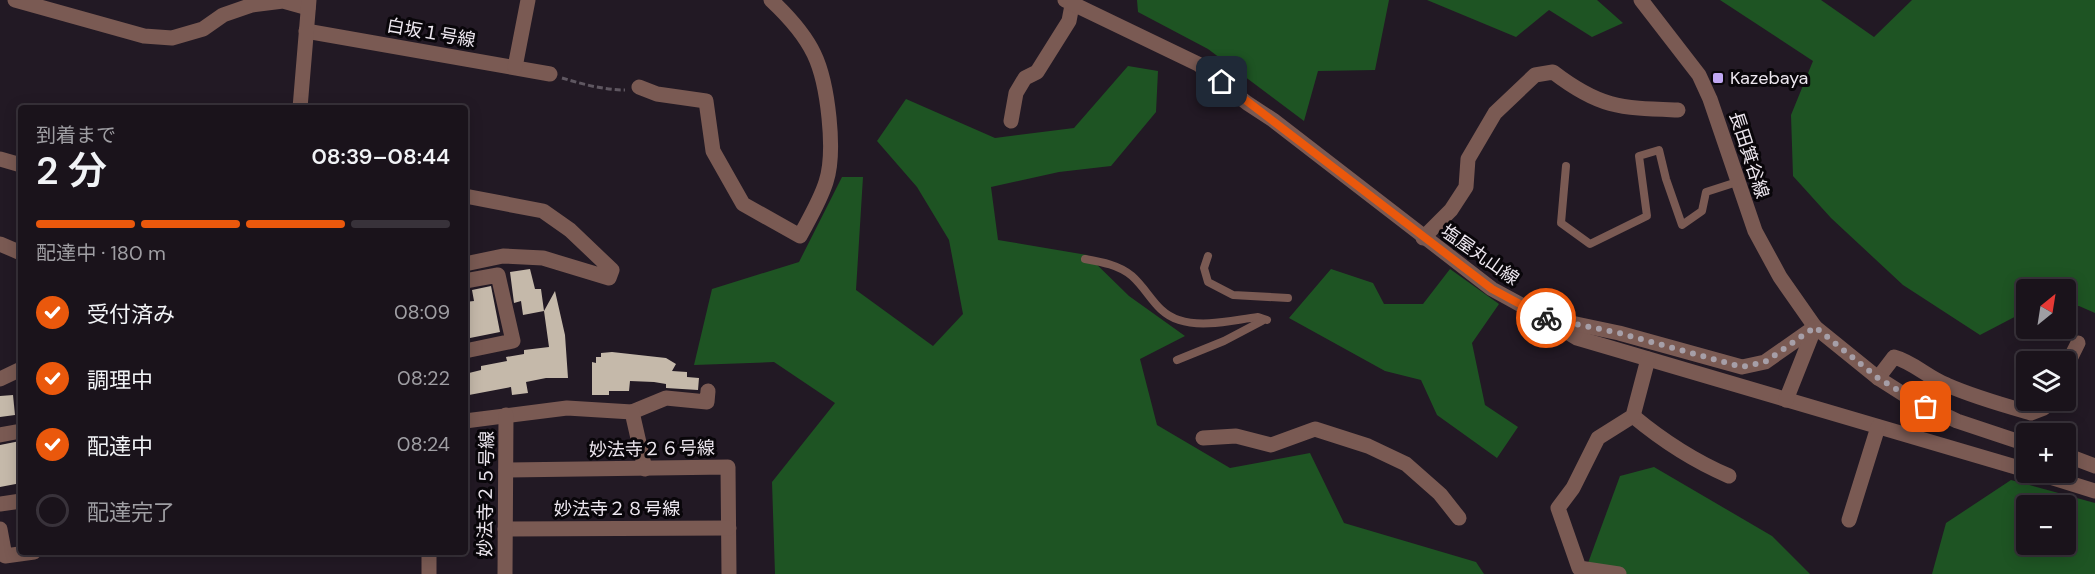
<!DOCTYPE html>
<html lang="ja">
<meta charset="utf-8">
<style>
:root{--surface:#1a131b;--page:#231c24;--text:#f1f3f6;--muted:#9f9ea3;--line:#38323a;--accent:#ea580c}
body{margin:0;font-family:"DM Sans","Noto Sans JP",sans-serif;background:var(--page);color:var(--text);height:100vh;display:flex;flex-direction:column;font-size:22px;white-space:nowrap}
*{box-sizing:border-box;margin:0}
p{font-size:20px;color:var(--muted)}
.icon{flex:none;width:33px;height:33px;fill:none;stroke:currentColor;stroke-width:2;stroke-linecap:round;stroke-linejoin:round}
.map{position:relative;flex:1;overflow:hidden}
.drawer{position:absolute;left:18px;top:105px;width:450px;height:450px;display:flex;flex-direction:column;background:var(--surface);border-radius:6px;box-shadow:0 3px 15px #0003,0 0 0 2px var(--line)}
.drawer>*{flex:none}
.needle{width:39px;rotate:30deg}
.buttons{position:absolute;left:2016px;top:279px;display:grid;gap:12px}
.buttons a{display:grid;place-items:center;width:60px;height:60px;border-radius:6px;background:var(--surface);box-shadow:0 3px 15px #0003,0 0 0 2px var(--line);font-size:30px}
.pin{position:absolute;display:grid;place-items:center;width:51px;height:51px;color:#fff;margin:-26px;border-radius:12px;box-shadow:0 3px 9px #0006}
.courier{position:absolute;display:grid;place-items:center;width:60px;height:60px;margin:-30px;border:4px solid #ea580c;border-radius:50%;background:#fff;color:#222;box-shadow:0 2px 8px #0007}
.overview em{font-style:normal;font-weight:600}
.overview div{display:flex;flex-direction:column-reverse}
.overview{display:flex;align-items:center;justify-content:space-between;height:102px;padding:0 18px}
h1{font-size:39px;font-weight:600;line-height:45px}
.bar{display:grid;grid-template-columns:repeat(4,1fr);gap:9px 6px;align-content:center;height:72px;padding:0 18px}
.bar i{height:8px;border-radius:4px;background:var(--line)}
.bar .selected{background:var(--accent)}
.bar p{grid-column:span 4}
ol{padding:0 18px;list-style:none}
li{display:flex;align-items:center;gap:18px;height:66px}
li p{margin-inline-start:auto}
li .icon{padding:6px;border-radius:50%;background:var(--accent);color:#fff;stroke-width:4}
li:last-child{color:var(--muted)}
li i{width:33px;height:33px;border:3px solid var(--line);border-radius:50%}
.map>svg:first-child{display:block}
</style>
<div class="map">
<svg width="2095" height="574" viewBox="0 0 2095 574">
<rect width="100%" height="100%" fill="#221924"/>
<g fill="#1e5423" fill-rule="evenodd">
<polygon points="1137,0 1389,0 1375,70 1318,71 1304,121 1208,49 1138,12"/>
<polygon points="1427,0 1597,0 1623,23 1592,37 1549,10 1516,37"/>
<polygon points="1720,0 1821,0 1874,37 1912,0 2095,0 2095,313 2079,306 2066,307 2066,290 2026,290 2026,311 1980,335 1903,285 1831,218 1793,176 1791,115 1813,61"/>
<polygon points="1128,66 1158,71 1156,112 1111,166 1059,172 991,187 998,240 1087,255 1129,296 1185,336 1140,359 1157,425 1230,468 1310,453 1344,523 1476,562 1484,574 775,574 772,482 835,403 774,362 694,365 712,289 799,262 842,177 863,177 856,290 933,346 963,314 949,240 917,187 877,141 906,99 995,138 1074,128"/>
<polygon points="1331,269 1373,283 1384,304 1423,304 1450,269 1499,304 1472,343 1485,405 1518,427 1497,458 1437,415 1421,380 1385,371 1289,318"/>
<polygon points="1654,467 1772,536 1810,574 1584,574 1620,476"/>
<path d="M 2011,480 L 2095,503 L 2095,574 L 1932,574 L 1946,523 ZM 2026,506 L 2066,506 L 2066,544 L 2026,544 Z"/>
</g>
<g fill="#c5b9aa">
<polygon points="530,269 535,289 541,289 544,311 555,291 565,335 568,378 546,378 526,382 528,393 512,395 511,387 469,395 465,374 481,370 481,366 507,361 506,357 524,354 524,350 549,347 544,311 523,315 521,301 514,303 510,272"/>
<polygon points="491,286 500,332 465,339 465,302 474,301 472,290"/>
<polygon points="612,352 666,358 676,364 672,371 687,372 687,377 699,378 698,390 666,388 666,384 654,382 630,381 629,391 609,391 609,395 592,395 592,362 596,363 596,357 601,357 601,353"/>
<polygon points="13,395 15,415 0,417 0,396"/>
<polygon points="20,441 21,483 0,487 0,445"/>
</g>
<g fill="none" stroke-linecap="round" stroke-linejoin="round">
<path stroke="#5f5761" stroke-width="3" stroke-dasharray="6 3" stroke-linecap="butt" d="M 562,78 C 582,84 604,90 625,90"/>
<g stroke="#7a5a53" stroke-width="8">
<polyline points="1566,166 1561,223 1590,244 1647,216 1639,156 1659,150 1666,179 1682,225 1702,211 1706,192 1737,182"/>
<polyline points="1208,256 1204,268 1208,282 1233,295 1288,298"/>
<path d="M 1085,259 C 1102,262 1119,265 1132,276 C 1149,291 1156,313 1179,320 C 1203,328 1233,320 1258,317 L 1267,320"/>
<polyline points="1177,360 1224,341 1262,321"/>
</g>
<g stroke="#7a5a53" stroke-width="15">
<polyline points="15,0 144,36 172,38 203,29 223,15 252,5 283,1 308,8"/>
<polyline points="306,31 550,74"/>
<polyline points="515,67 528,0"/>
<path d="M 639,87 L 657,94 L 706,101 L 713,151 L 743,204 L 800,236 C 809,219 820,201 826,182 C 836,152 828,83 814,54 C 805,35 787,15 771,0"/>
<polyline points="1011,121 1016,93 1025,78 1037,72 1069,21 1073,0"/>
<polyline points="465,196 543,211 570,230 612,270 609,278 543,258 503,256 465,264"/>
<path d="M 1423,238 L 1451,210 L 1466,187 L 1468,159 L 1495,113 L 1535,75 L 1553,72 C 1600,108 1620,108 1678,110"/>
<polyline points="0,244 21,253"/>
<polyline points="465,281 498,275 513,341 465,351"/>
<polyline points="1544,318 1577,338 2026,470"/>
<polyline points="2066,367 2078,343"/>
<path d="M 1878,378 L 1894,357 C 1913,362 1927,377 1947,385 C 1974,397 2003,405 2031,413 L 2044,408 L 2048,400"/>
<polyline points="0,379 21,369"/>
<polyline points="632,412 666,398 707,402 708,391"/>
<path d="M 1633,416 C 1663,441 1694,461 1729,476"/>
<polyline points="465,421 567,408 632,412 645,469"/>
<polyline points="0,435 21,431"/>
<polyline points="1203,438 1236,436 1271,445 1315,429 1368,446 1406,464 1440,494 1459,518"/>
<polyline points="506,470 728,467 729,574"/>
<polyline points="2034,472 2095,491"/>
<polyline points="0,504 21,501"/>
<polyline points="1849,520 1878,427"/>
<polyline points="0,529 5,556 34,552"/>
<polyline points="505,529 729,528"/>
<polyline points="429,552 429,574"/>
<polyline points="505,574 506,415"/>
<polyline points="1619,574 1579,568 1558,508 1573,488 1598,438 1633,416 1648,359"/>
</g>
<g stroke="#7a5a53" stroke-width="15">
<polyline points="1065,0 1198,64 1247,103 1273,120 1492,289 1543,317 1619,333 1742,367 1765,362 1815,327"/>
<polyline points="1641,0 1699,75 1710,99 1755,231 1780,277 1815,327 1878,378 1911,399 1957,421 2026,444"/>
<polyline points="300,108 309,0"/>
<polyline points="0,159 21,165"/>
<polyline points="1786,400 1815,327"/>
<polyline points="2066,455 2095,466"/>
</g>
</g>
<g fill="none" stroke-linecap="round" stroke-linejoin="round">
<polyline stroke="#a69fa8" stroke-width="6" stroke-dasharray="0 10.8" points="1546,318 1619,333 1742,367 1765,362 1815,327 1878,378 1926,407"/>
<polyline stroke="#ea580c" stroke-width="8" points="1222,82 1492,289 1546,318"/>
</g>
<rect fill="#c1a8f3" stroke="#09060a" stroke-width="2" x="1712" y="72" width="12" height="12" rx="3"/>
<g text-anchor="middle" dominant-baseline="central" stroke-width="6" stroke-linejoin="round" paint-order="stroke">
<g font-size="18" fill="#ede7ef" stroke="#09060a">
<text transform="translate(431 33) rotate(10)">白坂１号線</text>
<text transform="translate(1749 155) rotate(72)">長田箕谷線</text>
<text transform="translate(1480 255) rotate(35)">塩屋丸山線</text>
<text transform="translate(652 449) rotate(-1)">妙法寺２６号線</text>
<text transform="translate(486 494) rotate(-89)">妙法寺２５号線</text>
<text x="617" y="509">妙法寺２８号線</text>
</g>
<g font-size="18" fill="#ede7ef" stroke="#09060a" text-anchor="start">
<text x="1730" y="78">Kazebaya</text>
</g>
</g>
</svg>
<div class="buttons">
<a><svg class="needle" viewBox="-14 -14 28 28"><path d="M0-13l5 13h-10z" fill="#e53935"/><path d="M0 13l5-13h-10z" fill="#9f9ea3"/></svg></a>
<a><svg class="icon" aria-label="layers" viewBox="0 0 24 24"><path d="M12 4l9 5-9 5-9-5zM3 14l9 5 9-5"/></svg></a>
<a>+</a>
<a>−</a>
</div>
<div class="pin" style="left:1926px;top:407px;background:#ea580c"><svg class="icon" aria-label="bag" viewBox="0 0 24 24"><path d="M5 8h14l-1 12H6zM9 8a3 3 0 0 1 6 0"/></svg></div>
<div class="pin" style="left:1222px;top:82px;background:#1f2937"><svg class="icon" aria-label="home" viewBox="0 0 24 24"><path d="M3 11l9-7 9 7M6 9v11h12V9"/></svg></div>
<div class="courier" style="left:1546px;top:318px"><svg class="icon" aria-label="bike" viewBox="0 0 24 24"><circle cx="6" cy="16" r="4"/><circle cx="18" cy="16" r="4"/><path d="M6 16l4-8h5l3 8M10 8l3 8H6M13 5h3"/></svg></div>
<section class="drawer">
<div class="overview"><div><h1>2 分</h1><p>到着まで</p></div><em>08:39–08:44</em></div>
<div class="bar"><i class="selected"></i><i class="selected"></i><i class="selected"></i><i></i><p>配達中 · 180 m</p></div>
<ol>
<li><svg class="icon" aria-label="check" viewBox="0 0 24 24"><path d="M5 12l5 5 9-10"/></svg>受付済み<p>08:09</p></li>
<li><svg class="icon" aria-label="check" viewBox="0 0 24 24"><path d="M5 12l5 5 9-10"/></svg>調理中<p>08:22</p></li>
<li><svg class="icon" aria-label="check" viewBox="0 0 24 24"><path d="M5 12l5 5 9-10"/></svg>配達中<p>08:24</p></li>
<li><i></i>配達完了</li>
</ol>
</section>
</div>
